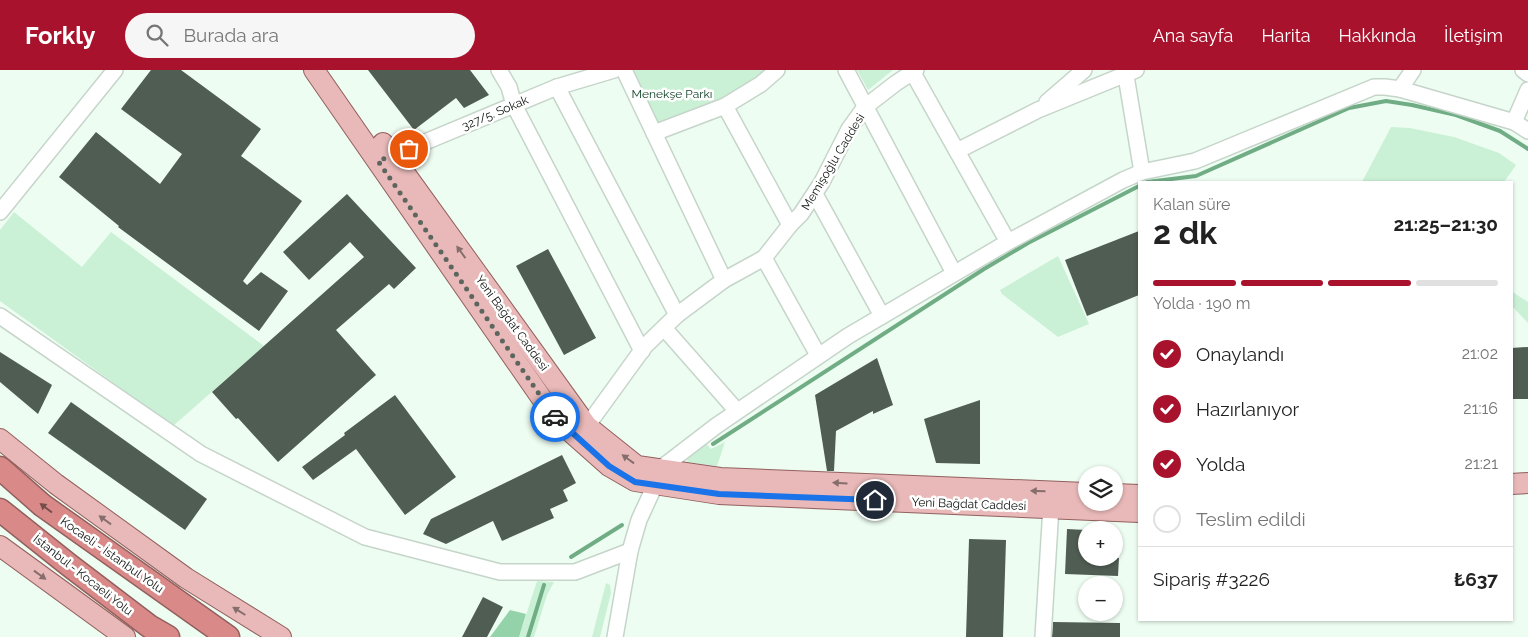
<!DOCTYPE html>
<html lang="tr">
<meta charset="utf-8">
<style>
:root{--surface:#fff;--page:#f6f6f6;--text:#222;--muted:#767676;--line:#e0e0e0;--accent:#a9122c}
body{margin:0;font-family:Raleway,sans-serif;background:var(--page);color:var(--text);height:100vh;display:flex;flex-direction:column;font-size:19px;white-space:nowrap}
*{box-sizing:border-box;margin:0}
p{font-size:16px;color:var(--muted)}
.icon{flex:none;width:28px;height:28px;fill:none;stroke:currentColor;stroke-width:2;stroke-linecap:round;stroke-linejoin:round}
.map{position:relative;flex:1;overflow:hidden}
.details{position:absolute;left:1138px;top:111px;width:375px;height:440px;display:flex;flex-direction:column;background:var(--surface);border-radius:0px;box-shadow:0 1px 4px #0004}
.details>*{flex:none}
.controls{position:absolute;left:1078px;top:396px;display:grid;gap:10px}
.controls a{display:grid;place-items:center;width:45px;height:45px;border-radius:50%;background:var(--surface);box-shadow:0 1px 4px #0004;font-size:25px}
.pin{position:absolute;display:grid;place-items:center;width:42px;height:42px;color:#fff;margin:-21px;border:2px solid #fff;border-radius:50%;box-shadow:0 1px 5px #0007}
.courier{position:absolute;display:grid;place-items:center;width:50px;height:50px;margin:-25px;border:4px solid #1a73e8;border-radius:50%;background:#fff;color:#222;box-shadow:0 1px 6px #0007}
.head em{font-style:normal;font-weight:700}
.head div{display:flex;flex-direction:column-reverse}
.head{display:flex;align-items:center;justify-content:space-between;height:85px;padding:0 15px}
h1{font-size:32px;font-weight:700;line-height:38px}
.bar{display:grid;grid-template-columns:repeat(4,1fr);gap:8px 5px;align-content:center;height:60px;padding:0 15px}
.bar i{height:6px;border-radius:4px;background:var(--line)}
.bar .current{background:var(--accent)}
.bar p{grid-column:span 4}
.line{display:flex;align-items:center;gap:12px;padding:0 15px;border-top:1px solid var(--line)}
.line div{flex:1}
ol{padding:0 15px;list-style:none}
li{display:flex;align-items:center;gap:15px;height:55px}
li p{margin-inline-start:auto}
li .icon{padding:5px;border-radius:50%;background:var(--accent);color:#fff;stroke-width:4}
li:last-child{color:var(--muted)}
li i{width:28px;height:28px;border:2px solid var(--line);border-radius:50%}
header{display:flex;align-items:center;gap:30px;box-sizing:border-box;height:70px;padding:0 25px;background:var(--accent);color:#fff}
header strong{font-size:24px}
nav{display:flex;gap:28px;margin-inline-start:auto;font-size:18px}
.search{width:350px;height:45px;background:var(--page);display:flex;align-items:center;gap:12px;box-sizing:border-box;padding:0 18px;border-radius:28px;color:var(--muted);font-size:19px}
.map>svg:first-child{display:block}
</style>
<header>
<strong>Forkly</strong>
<div class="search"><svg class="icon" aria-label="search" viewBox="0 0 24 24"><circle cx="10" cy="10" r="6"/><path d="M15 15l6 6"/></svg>Burada ara</div>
<nav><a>Ana sayfa</a><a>Harita</a><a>Hakkında</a><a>İletişim</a></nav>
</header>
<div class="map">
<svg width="1528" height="567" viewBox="0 0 1528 567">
<rect width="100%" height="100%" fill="#eefdf2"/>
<g fill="#caf1d6">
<polygon points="636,0 767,0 757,8 722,32 658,55 633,1"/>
<polygon points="857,0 893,0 868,20"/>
<polygon points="1391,57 1410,58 1454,67 1499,83 1516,95 1504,112 1362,112"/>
<polygon points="14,142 82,197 111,162 264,276 173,356 0,231 0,160"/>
<polygon points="1058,186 1089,254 1058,267 1002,224 1000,220"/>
<polygon points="1511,221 1528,232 1528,253 1511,235"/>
<path d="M 704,371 L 711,379 L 725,372 L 717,396 L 687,392 C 688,383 697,377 704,371 Z"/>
<polygon points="537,511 554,512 547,525 534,567 519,567"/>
<polygon points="606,513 610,515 611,523 600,567 592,567"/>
</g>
<polygon fill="#94d3a9" points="510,540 526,544 519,567 490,567"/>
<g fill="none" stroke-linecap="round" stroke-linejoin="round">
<g stroke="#70ad85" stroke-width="4">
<polyline points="1147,112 1196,106 1349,38 1386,31 1412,35 1456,45 1500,61 1528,79"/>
<polyline points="713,374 984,199 1028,173 1139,116"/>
<polyline points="571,487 622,455"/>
<polyline points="528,567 544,515"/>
</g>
</g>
<g fill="#505d53">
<polygon points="151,0 181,0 261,59 241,86 302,131 243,211 247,215 261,202 288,221 259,261 118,157 119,156 59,107 96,62 160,114 182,84 121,39"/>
<polygon points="368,0 470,0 489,25 464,38 456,28 414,60"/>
<polygon points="347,124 416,198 394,219 389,214 336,260 376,305 278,392 238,348 236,349 212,322 364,187 350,172 309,210 283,182"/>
<polygon points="1139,161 1139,225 1087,246 1065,190"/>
<polygon points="548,179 596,268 564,285 516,196"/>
<polygon points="1528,277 1528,329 1511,329 1511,278"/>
<polygon points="0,282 52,315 38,344 0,312"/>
<polygon points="877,288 893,335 873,344 873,341 836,361 834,401 827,401 815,325"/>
<polygon points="395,325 456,407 405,445 356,379 313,410 302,397 345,365 344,363"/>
<polygon points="980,330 980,394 936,393 924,349"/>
<polygon points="71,332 207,429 185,460 48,363"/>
<polygon points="562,385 576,413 563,420 568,431 550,439 554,448 502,471 493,451 446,474 423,464 431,449"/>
<polygon points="1067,459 1086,460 1086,488 1119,488 1118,506 1065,504"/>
<polygon points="969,469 1006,470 1003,567 966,567"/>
<polygon points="483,527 503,537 487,567 462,567"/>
<polygon points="1053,552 1120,553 1120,567 1052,567"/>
</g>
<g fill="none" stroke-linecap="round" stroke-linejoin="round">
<defs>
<g id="minor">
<polyline points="499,0 509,17 514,35 642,281"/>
<polyline points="624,0 724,210"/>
<polyline points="846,0 954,203"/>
<polyline points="1125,0 1142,102"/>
<polyline points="1523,0 1528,4"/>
<polyline points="913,3 1008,172"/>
<polyline points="557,17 677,245"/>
<polyline points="1400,19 1514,52 1528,61"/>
<polyline points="1047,32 1084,0"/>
<polyline points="725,36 790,155"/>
<polyline points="1514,52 1528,20"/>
<polyline points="654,63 725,36 761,14 777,0"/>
<polyline points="957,81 1038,40 1136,0"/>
<polyline points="382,90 557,17 614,0"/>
<polyline points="815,124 882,246"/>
<polyline points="0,142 115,0"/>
<polyline points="764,188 818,285"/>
<polyline points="0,246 201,384 365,467 500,502 575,502 630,481"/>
<polyline points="664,258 737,341"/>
<polyline points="587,356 645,276 677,245 724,210 764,188 790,155 801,144 822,112 849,59 865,37 896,13 916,0"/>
<polyline points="615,567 630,481 639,450 655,415 660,399 716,356 848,266 1008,172 1123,110 1142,102 1195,91 1374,17 1385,17 1400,19 1413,0"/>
<polyline points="1043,567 1051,437"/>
</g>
<g id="major">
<polyline points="314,0 556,349 609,396 635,411 719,424 1139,442"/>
<polyline points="383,73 587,356 637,396 720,408 1086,423"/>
<polyline points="0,369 56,414 186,508 281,567"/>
<polyline points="1511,414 1528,413"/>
<polyline points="1114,424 1139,425"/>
<polyline points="0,476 125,567"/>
</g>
<g id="highway">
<polyline points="0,398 42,435 228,567"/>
<polyline points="0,440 69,495 149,556 168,567"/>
</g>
</defs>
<use href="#minor" stroke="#c6d5ca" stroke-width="18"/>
<use href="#major" stroke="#92605e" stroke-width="22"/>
<use href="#highway" stroke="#92605e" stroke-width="25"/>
<use href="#minor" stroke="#fff" stroke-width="15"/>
<use href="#major" stroke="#e8b9b8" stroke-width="20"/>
<use href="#highway" stroke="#d98a88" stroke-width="22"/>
</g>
<defs><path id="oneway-solid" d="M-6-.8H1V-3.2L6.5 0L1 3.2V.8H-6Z" transform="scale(1.25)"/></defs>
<g fill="#866e6c">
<use href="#oneway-solid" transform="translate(461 182) rotate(-126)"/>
<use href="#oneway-solid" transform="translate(628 389) rotate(-144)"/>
<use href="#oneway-solid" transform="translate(840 413) rotate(-177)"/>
<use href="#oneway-solid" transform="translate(1038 421) rotate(-178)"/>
<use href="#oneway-solid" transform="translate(105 450) rotate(-144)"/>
<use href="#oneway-solid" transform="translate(40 505) rotate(36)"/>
<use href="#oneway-solid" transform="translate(239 541) rotate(-148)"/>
</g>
<use fill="#744e4c" href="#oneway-solid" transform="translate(46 438) rotate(-143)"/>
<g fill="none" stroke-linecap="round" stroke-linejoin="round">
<polyline stroke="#5c655e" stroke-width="5" stroke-dasharray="0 9" points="409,79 378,91 555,347"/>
<polyline stroke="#1a73e8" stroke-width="6" points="555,347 609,396 635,412 719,424 875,430"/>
</g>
<g text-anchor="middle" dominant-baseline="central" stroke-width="5" stroke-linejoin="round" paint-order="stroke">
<g font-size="12" fill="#0a3c21" stroke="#fff">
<text x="672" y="24">Menekşe Parkı</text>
</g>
<g font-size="12" fill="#0e130f" stroke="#fff">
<text transform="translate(495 43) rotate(-23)">327/5. Sokak</text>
<text transform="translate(833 92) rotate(-59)">Memişoğlu Caddesi</text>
<text transform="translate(512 253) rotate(54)">Yeni Bağdat Caddesi</text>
<text transform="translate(969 434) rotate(2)">Yeni Bağdat Caddesi</text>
<text transform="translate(112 485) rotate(35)">Kocaeli - İstanbul Yolu</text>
<text transform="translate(83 505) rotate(38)">İstanbul - Kocaeli Yolu</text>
</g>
</g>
</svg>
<div class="controls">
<a><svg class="icon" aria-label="layers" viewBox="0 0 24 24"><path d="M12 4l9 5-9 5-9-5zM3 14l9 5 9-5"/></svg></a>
<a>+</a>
<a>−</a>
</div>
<div class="pin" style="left:409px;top:79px;background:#ea580c"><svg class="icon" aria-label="bag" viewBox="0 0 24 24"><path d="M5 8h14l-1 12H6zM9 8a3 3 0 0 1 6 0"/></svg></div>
<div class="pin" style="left:875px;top:430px;background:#1f2937"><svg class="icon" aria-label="home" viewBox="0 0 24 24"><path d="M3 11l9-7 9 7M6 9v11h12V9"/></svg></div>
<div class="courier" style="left:555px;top:347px"><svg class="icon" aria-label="car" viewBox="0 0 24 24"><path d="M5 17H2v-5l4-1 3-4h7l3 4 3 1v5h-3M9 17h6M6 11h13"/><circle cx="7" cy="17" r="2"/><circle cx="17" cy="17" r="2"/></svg></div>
<section class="details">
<div class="head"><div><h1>2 dk</h1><p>Kalan süre</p></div><em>21:25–21:30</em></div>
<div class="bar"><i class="current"></i><i class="current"></i><i class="current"></i><i></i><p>Yolda · 190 m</p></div>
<ol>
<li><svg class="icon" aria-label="check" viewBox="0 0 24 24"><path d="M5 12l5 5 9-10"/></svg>Onaylandı<p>21:02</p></li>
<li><svg class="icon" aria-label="check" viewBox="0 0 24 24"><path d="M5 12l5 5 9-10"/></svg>Hazırlanıyor<p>21:16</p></li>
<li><svg class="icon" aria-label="check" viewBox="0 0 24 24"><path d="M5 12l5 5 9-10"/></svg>Yolda<p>21:21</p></li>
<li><i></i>Teslim edildi</li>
</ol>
<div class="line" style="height:65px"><div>Sipariş #3226</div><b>₺637</b></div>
</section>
</div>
